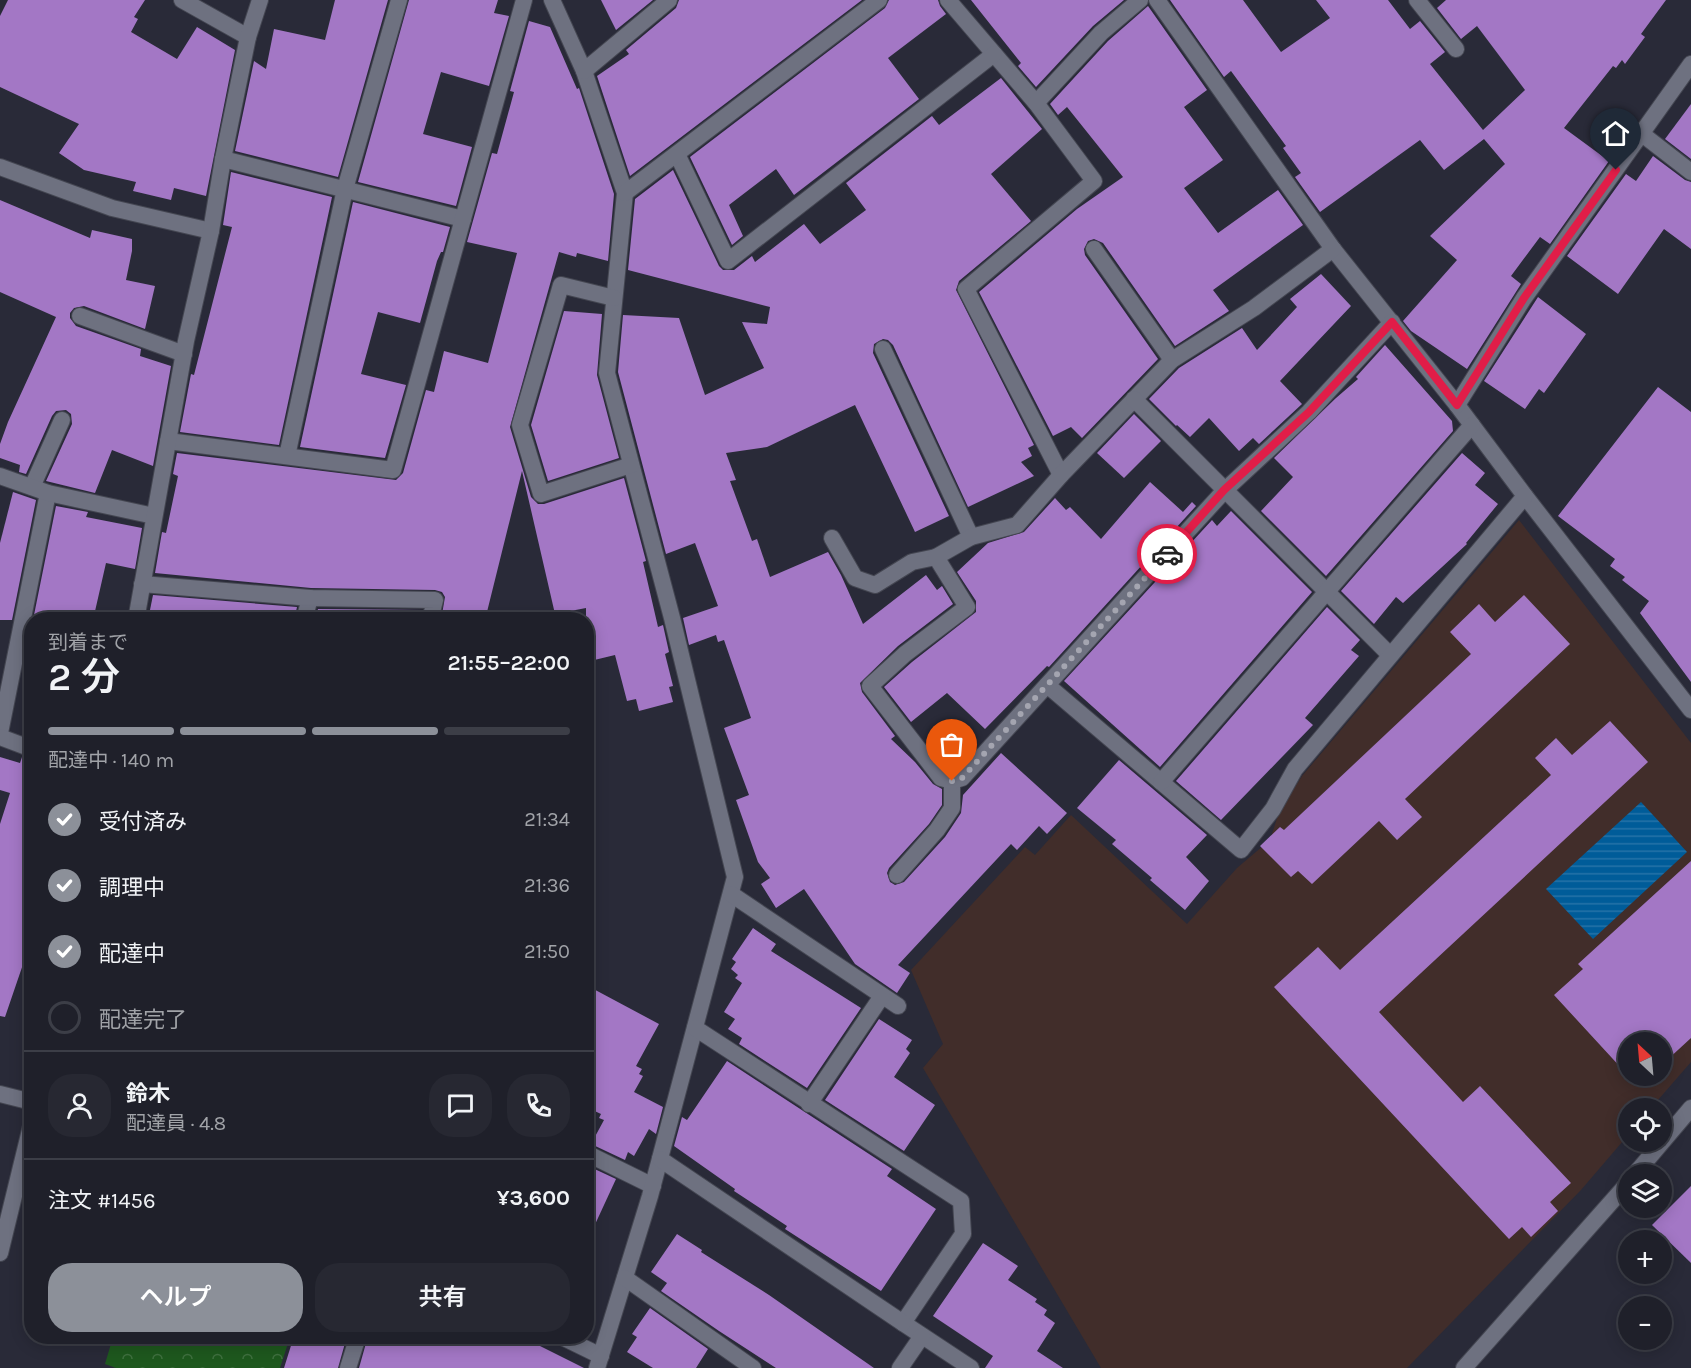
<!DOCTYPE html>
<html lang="ja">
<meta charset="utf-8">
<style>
:root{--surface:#1f202a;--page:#272832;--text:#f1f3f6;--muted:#a1a3a8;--line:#3c3e47;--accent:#8c9099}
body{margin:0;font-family:Karla,"Noto Sans JP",sans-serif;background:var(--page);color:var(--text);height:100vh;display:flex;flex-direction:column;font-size:22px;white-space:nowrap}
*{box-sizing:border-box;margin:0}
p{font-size:20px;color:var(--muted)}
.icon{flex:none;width:33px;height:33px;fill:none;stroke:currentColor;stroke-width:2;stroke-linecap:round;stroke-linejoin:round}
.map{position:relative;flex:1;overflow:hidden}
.panel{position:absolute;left:24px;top:612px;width:570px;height:732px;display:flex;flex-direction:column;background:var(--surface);border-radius:24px;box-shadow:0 3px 15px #0003,0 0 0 2px var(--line)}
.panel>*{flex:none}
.needle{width:39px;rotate:334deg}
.fabs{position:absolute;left:1618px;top:1032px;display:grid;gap:12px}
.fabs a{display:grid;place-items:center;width:54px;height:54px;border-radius:50%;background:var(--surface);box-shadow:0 3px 15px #0003,0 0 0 2px var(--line);font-size:30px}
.pin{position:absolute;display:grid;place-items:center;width:51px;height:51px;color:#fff;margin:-62px -26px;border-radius:50% 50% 50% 0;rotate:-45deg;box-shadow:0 0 6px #0007}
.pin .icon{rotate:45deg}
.courier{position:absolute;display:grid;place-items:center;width:60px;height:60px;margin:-30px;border:4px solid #e11d48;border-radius:50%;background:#fff;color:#222;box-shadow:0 2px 8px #0007}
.head em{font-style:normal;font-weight:600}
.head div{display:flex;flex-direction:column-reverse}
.head{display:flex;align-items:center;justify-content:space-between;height:102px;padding:0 24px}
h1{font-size:39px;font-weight:600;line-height:45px}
.bar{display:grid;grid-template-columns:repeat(4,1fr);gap:9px 6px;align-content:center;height:72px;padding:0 24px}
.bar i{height:8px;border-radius:4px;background:var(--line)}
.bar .active{background:var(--accent)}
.bar p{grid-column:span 4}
.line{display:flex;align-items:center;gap:15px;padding:0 24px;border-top:2px solid var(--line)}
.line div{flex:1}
.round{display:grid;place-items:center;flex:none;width:63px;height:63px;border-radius:24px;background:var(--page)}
ol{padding:0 24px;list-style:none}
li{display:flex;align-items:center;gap:18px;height:66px}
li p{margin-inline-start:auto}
li .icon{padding:6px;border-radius:50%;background:var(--accent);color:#fff;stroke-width:4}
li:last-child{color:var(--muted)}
li i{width:33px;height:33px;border:3px solid var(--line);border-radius:50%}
.cta{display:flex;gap:12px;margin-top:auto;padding:12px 24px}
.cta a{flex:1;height:69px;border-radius:24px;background:var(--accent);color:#fff;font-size:24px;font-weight:600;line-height:69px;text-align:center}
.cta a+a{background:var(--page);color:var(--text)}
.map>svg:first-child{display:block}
</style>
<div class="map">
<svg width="1691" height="1368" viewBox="0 0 1691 1368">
<defs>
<pattern id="park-crowns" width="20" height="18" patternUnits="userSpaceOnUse" patternTransform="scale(1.5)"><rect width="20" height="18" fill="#1e581e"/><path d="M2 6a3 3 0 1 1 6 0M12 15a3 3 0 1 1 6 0" fill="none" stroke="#3f703f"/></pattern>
<pattern id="water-rules" width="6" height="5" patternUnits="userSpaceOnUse" patternTransform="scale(1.5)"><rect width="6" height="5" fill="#005c99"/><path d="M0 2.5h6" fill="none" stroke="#2573a8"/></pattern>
</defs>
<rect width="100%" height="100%" fill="#292a38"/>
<path fill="#412d2a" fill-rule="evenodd" d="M 1519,520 L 1691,743 L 1691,1062 L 1651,1108 L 1629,1108 L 1629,1134 L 1581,1190 L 1407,1368 L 1101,1368 L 923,1068 L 943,1044 L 911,970 L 1025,847 L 1035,855 L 1071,815 L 1187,924 L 1237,868 L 1270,840 L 1279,812 L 1302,776 ZM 1629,1042 L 1662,1042 L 1662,1076 L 1629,1076 Z"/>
<polygon fill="url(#park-crowns)" points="113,1337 113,1336 290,1337 280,1368 116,1368 105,1364"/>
<polygon fill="url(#water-rules)" points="1641,802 1687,852 1593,939 1546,889"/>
<g fill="#a377c5">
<polygon points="8,0 145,0 134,17 138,19 131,32 177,59 197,27 235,50 206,196 174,188 171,200 133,191 136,182 84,170 59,153 79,124 0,87 0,16"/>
<polygon points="335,0 388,0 338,177 235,151 254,61 266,69 274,29 325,40"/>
<polygon points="409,0 498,0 494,13 509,16 489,86 441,72 423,134 472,147 456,206 358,182"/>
<polygon points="601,0 653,0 616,30"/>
<polygon points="679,0 862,0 630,176 597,76 629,54 626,50 676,8"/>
<polygon points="889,0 938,0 940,6 946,14 888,58 919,99 794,195 776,169 729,205 743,236 732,245 690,157 885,8"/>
<polygon points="971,0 1124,0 1093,26 1036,87 1018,66 1021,63"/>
<polygon points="1170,0 1243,0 1281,52 1330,18 1316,0 1388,0 1410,29 1420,21 1445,52 1430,64 1483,130 1525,90 1477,26 1461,39 1437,8 1446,0 1666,0 1641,34 1645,37 1625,64 1622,60 1616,68 1613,66 1564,128 1609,161 1550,244 1540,237 1511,276 1521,284 1467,369 1411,331 1403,321 1457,260 1430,236 1505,164 1484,139 1444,170 1420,140 1320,212 1295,177 1301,173 1283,148 1286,146 1231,71 1224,77"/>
<polygon points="1148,6 1207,90 1184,107 1223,160 1184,188 1218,233 1278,190 1303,225 1213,290 1229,311 1175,346 1103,243 1094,239 1088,241 1084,249 1085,255 1158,359 1082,438 1071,427 1053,436 979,292 1077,209 1123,177 1067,107 1058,115 1050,104 1108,41"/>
<polygon points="529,21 550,27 577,89 579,88 614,194 608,261 577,253 576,257 559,252 510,427 531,497 538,504 544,504 624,478 646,561 643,562 658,627 663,625 669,652 665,654 673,686 669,687 673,702 639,711 636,699 627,701 615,655 586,662 586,608 555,614 522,471 485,620 441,620 445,597 442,592 435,590 311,588 155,573 162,532 166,533 178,476 173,474 177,453 396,480 403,473 426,390 434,392 444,351 488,363 517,253 467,242 492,153 497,154 514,92 510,91"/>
<polygon points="1001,78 1042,129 991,174 1031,221 959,281 956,290 1034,445 1028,448 1032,456 1021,462 1034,476 968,507 893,345 888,340 883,339 874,344 873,353 949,516 915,532 855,405 767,447 726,453 736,480 730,481 752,541 757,539 770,577 828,552 841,575 863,624 926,575 937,590 942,586 953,604 898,646 860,683 862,692 895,736 891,739 915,762 933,784 942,789 942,805 929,824 889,868 887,873 890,882 895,885 904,882 945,837 961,813 963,795 1001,753 1067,813 1047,834 1039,826 1017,850 1011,844 898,965 910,973 897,993 855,964 804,889 776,908 761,884 770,878 758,862 736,800 749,795 724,728 751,718 724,640 718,642 716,635 689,645 683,618 718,606 695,543 666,554 618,372 623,315 679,318 705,395 764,368 742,322 767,324 770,307 628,270 635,199 673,170 719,266 723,270 734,270 752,256 755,262 804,224 820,244 866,210 846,183 932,116 939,125"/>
<polygon points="1691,104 1691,159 1665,139"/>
<polygon points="1653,156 1685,180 1691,182 1691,249 1664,229 1618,294 1567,256 1626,174 1636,181"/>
<polygon points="231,172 332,197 279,445 180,432 191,374 194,375 232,227 223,225"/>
<polygon points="0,200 90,238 92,230 132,239 132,251 126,280 155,286 145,329 84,306 74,308 70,313 70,318 76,326 141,349 140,356 171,366 153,466 112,450 95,493 46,481 72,424 71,414 66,410 56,411 52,416 26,474 19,472 20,465 0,458 0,444 8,422 56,317 0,292"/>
<polygon points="353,202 450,227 443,252 441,252 437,261 420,323 378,312 361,374 406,385 385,458 300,447"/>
<polygon points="1321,274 1351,306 1280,381 1302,404 1259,444 1253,438 1239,451 1209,418 1190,437 1177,425 1176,426 1149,399 1179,368 1242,328 1257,350 1297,307 1290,299"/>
<polygon points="1538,297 1586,334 1544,393 1539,389 1525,409 1484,381"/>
<polygon points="564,311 602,314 597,375 619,458 548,481 531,425"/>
<polygon points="1385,345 1452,421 1453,431 1326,576 1261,511 1293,477 1274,458 1336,398 1358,379 1356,377"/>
<polygon points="1658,387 1691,412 1691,682 1640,613 1649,601 1622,580 1625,577 1610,566 1615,559 1558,516"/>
<polygon points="1134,414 1161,441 1124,478 1097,453"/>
<polygon points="1462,453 1485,473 1475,485 1498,504 1466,543 1467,544 1403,603 1396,597 1374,624 1341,591"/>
<polygon points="1150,482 1183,512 1192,502 1196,506 1049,667 1047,666 985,729 947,693 911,722 884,687 912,662 976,612 976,601 957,572 988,543 1024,532 1055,498 1066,510 1070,507 1101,539"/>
<polygon points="13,492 36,500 12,620 0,620 0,543"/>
<polygon points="56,506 88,512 86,517 142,528 135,569 106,563 93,620 33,620"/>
<polygon points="1231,511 1312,592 1160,767 1064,681 1212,520 1217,526"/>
<polygon points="153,595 297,607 294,620 148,620"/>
<polygon points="1524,595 1570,644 1405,799 1422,817 1397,840 1379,821 1312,884 1298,871 1291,877 1260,846 1280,827 1284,830 1471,654 1450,632 1479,604 1495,622"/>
<polygon points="1327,607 1360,640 1351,650 1359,656 1305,718 1313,725 1221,820 1176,781"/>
<polygon points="318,609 422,610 420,620 315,620"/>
<polygon points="1610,721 1648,762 1379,1012 1463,1102 1480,1086 1571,1183 1550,1202 1558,1211 1531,1237 1522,1227 1509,1239 1274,987 1318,947 1340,970 1551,775 1535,758 1556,738 1572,755"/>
<polygon points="0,757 20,763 22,757 32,759 32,938 5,1017 0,1016 0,824 10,793 0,790"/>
<polygon points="1119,760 1207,835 1186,857 1209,881 1185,910 1150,880 1152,878 1112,844 1116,840 1077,808"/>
<polygon points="1691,861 1691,1038 1666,1061 1662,1059 1662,1042 1629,1042 1629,1076 1643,1076 1635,1083 1554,995 1583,969 1578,964"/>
<polygon points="753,928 776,944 771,951 861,1008 807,1088 739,1044 742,1038 728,1029 735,1019 724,1012 742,983 735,978 738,975 731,969 736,962 732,959"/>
<polygon points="586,985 659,1024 636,1066 642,1069 639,1074 643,1076 634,1092 663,1107 656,1134 649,1129 634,1156 628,1152 625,1160 591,1144 604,1120 599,1118 601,1114 586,1107"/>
<polygon points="879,1019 912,1040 906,1049 910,1053 894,1077 935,1105 904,1151 825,1100"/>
<polygon points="727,1061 892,1169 887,1176 936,1209 881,1291 785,1229 787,1226 734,1191 735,1189 674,1146 682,1117 687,1120"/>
<polygon points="586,1165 616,1179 586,1244"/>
<polygon points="1691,1186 1691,1263 1652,1225"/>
<polygon points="677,1234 702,1250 701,1252 769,1295 874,1368 776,1368 719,1331 661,1291 667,1283 651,1272"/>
<polygon points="983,1243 1018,1266 1008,1280 1037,1299 1035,1302 1047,1310 1044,1315 1055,1323 1037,1351 1063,1368 985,1368 993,1356 933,1316"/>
<polygon points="650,1308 708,1349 696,1368 653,1368 627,1352 637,1337 632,1334"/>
<polygon points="294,1336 347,1336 338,1368 284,1368"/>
<polygon points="368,1336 544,1336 540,1346 584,1368 359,1368"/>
</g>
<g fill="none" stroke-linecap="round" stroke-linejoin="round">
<defs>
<g id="service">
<polyline points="182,0 248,37"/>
<polyline points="1642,134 1691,172"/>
<polyline points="223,159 463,219"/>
<polyline points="0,167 112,208 211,231"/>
<polyline points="1094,249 1172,360"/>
<polyline points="80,316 184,354"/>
<polyline points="883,349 971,537"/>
<polyline points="287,456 345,189 399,0"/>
<polyline points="32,487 62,420"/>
<polyline points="832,538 855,578 875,585 912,562 936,557"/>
<polyline points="304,620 310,598"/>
<polyline points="0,733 48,493"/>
<polyline points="0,737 32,749"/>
<polyline points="897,875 937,830 952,808 952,781"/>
<polyline points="0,1094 32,1102"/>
<polyline points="586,1153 653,1186"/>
</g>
<g id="minor">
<polyline points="552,0 584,71 625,193 607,373 672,618 735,877 650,1196 597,1368"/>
<polyline points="948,0 1036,103 1094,181 966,289 1061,475"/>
<polyline points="1157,0 1333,249 1457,405 1525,496 1691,710"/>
<polyline points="1417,0 1456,49"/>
<polyline points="584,71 669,0"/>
<polyline points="1036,103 1101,33 1140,0"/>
<polyline points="677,154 728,261 994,54"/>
<polyline points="625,193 879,0"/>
<polyline points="1333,249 1254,308 1172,360 1061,475 1017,525 971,537 936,557 967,607 905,654 870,686 941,778 952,781 962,778 1225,490 1309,412 1392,322"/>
<polyline points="614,298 561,285 520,425 541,494 631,465"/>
<polyline points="1134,399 1390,655"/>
<polyline points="1457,405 1524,298 1691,64"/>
<polyline points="168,441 393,470 524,0"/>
<polyline points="0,476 48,493 154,516"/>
<polyline points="142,584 310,598 435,600 430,620"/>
<polyline points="136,620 186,341 211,231 223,159 248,37 260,0"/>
<polyline points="1047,685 1241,850 1273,809 1295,769 1525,496"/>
<polyline points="1161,782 1472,425"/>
<polyline points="731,894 898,1006"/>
<polyline points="695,1028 961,1201 963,1234 903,1323 971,1368"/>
<polyline points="809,1104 882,996"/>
<polyline points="660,1159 903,1323"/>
<polyline points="0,1253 32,1122"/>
<polyline points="625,1278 753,1368"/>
<polyline points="560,1336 601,1356"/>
<polyline points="348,1368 358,1336"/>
<polyline points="900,1368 922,1336"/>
</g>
<g id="tertiary">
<polyline points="1635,1174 1691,1108"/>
<polyline points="1464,1368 1629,1182"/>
</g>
</defs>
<use href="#service" stroke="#444651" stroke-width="18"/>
<use href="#minor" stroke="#444651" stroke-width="18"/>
<use href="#tertiary" stroke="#444651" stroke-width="18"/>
<use href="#service" stroke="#6e7180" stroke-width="16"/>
<use href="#minor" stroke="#6e7180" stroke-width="16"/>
<use href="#tertiary" stroke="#6e7180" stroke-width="16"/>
</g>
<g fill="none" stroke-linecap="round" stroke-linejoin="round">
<polyline stroke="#a4a5b0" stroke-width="6" stroke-dasharray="0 10.8" points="952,781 962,778 1167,554"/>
<polyline stroke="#e11d48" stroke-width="8" points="1167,554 1224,490 1309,412 1392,322 1457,405 1524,298 1616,170"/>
</g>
</svg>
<div class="fabs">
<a><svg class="needle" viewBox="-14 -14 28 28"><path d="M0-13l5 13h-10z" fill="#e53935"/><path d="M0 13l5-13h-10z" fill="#a1a3a8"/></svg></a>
<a><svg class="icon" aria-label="locate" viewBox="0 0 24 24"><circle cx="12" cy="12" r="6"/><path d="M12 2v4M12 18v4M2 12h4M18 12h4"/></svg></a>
<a><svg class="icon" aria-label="layers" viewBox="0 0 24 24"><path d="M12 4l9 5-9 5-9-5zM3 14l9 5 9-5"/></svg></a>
<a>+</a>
<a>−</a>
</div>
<div class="pin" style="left:952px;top:781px;background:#ea580c"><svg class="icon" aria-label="bag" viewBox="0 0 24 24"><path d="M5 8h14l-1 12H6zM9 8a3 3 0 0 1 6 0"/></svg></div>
<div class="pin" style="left:1616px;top:170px;background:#1f2937"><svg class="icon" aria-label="home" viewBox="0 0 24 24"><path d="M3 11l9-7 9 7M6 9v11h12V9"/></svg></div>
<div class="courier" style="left:1167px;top:554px"><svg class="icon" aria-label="car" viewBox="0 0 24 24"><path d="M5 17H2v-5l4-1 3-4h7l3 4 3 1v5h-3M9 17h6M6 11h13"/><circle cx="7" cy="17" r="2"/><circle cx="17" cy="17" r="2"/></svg></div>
<section class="panel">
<div class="head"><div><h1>2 分</h1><p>到着まで</p></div><em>21:55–22:00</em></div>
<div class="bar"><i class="active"></i><i class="active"></i><i class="active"></i><i></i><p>配達中 · 140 m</p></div>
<ol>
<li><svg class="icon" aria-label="check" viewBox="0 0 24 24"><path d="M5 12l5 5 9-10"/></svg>受付済み<p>21:34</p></li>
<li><svg class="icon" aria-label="check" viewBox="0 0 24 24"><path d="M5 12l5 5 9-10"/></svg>調理中<p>21:36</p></li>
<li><svg class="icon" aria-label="check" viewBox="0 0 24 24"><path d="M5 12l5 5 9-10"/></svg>配達中<p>21:50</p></li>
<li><i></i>配達完了</li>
</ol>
<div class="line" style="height:108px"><a class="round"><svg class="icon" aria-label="person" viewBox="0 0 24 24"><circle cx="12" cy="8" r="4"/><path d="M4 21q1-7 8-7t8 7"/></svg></a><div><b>鈴木</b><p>配達員 · 4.8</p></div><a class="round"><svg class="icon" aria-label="chat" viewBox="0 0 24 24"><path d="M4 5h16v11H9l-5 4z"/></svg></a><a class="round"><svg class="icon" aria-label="phone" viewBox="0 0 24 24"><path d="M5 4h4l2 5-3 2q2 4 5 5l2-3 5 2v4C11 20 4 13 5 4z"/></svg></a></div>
<div class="line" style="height:78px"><div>注文 #1456</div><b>¥3,600</b></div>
<div class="cta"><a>ヘルプ</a><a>共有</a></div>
</section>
</div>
